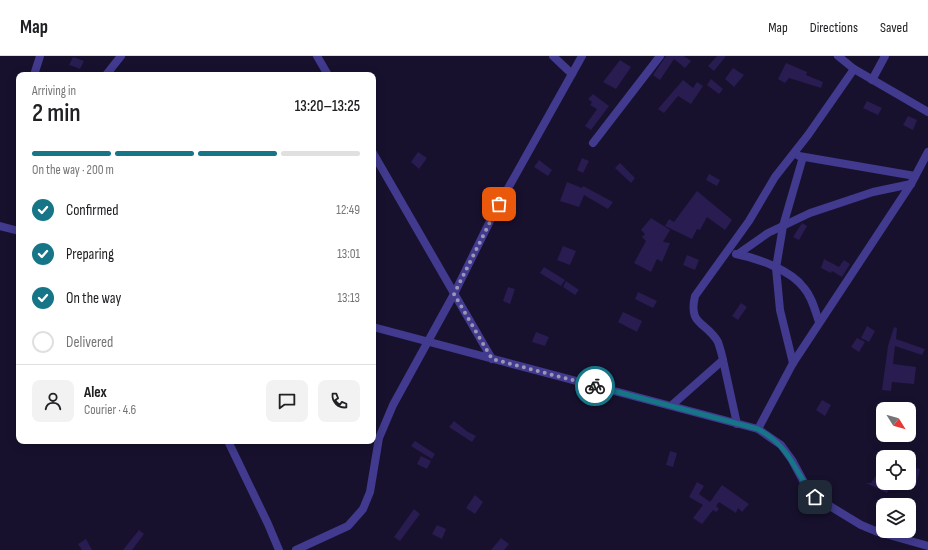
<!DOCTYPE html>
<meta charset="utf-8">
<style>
:root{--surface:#fff;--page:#f2f2f2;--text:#202124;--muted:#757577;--line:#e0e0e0;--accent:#167587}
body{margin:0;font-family:"Sofia Sans Condensed",sans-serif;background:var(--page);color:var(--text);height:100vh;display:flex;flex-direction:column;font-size:15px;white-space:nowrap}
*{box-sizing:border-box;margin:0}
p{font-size:13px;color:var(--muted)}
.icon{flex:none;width:22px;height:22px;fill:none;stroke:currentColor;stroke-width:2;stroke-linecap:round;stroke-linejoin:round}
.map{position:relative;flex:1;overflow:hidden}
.side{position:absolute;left:16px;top:16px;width:360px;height:372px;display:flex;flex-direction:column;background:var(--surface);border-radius:8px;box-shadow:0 2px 10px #0003}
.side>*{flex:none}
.needle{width:26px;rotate:127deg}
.controls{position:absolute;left:876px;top:346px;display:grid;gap:8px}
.controls a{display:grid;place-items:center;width:40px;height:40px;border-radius:8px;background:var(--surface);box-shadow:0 2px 10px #0003;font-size:20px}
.pin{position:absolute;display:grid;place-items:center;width:34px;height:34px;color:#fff;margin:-17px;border-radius:8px;box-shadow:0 2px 6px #0006}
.courier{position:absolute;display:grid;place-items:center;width:40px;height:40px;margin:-20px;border:3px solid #167587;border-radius:50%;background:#fff;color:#222;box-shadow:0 1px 5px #0007}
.overview em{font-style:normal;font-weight:600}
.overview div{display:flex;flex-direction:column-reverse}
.overview{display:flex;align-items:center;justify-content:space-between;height:68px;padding:0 16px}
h1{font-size:26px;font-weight:600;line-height:30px}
.bar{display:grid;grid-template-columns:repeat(4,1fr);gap:6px 4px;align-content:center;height:48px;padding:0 16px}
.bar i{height:5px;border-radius:3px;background:var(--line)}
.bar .selected{background:var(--accent)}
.bar p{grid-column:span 4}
.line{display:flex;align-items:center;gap:10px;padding:0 16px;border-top:1px solid var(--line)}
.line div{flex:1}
.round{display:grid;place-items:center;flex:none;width:42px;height:42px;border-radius:8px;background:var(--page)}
ol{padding:0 16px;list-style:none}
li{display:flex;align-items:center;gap:12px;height:44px}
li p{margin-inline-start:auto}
li .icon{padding:4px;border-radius:50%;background:var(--accent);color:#fff;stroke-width:4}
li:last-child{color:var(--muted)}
li i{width:22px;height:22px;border:2px solid var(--line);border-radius:50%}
header{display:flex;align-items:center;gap:24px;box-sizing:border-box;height:56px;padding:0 20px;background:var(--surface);border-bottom:1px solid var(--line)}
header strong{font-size:19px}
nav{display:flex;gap:22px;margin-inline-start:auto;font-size:14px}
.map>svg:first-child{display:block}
</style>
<header>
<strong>Map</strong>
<nav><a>Map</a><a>Directions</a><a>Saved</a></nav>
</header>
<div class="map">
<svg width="928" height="494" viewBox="0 0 928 494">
<rect width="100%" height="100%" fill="#17112e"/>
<g fill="#291c50">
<polygon points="666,0 684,0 691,5 685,12 674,3 660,24 653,19"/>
<polygon points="717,0 726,0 714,15 708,10"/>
<polygon points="73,1 84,5 80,13 69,9"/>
<polygon points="620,4 631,11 616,33 603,26"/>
<polygon points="786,7 807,16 806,19 823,26 821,32 789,22 785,27 778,23"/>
<polygon points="733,12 744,19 734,31 725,23"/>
<polygon points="711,23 723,33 719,38 707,29"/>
<polygon points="683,24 693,32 697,26 703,30 691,48 678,40 664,57 658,53"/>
<polygon points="593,38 609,50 591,74 585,70 597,53 590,49 592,46 588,43"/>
<polygon points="867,45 882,52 878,59 863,52"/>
<polygon points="908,60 917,64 913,74 903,69"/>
<polygon points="418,96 427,102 419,113 411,106"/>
<polygon points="582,102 589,105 583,117 577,114"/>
<polygon points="539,104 552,114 548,120 534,111"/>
<polygon points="620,107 635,122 631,127 615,112"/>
<polygon points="709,118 720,124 717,130 706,124"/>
<polygon points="567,126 582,132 583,130 613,146 608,153 584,139 579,151 560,145"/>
<polygon points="697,135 732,164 725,174 707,161 700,174 697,173 692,183 665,170 669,163 674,166"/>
<polygon points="651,162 670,174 663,186 670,187 662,206 657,203 651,216 634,207 646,185 642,181 645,178 641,174"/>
<polygon points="802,167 807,170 799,184 793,181"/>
<polygon points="563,190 576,195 570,209 557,204"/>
<polygon points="687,199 699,204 695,214 683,209"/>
<polygon points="824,203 839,211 844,204 850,208 842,221 832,215 831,217 821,212"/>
<polygon points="544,211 565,224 561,230 540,217"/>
<polygon points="566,225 579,234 575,239 563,231"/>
<polygon points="508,231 515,233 510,248 503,245"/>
<polygon points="638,236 657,245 653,252 635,243"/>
<polygon points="741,247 747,251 738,264 732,260"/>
<polygon points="623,256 642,265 637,276 618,266"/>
<polygon points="867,270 875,275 869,286 861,282"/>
<polygon points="894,271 897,272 896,283 925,293 922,299 895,290 893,308 916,311 914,328 892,326 891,335 882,334 888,290"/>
<polygon points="536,276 549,281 545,290 532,286"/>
<polygon points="857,282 865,286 859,296 851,291"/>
<polygon points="822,344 831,349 825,360 816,354"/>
<polygon points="454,365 468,376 476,380 472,386 449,371"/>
<polygon points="415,385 435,398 432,403 411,390"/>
<polygon points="670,395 677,397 673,411 666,409"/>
<polygon points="421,400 431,405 427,413 417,408"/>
<polygon points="883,409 883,427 892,427 887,437 866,427 871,427"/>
<polygon points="912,411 920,413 916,430 909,429"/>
<polygon points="697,426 704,430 699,438 710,446 722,429 749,448 742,456 738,452 736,457 719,446 716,450 719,453 716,456 713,454 702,468 693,462 703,449 689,441"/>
<polygon points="475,439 483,446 475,458 466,452"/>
<polygon points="414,453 420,458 400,485 394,481"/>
<polygon points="437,469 446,473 442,483 432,478"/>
<polygon points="139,474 144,478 132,494 123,494"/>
<polygon points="501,482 509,488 504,494 491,494"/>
<polygon points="86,483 92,494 82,494 78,488"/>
</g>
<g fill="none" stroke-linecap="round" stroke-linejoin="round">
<g stroke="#413a8e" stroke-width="8">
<polyline points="317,0 328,19"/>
<polyline points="553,0 572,18"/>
<polyline points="838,0 854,13 928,56"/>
<polyline points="34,19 40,0"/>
<polyline points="106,19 121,0"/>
<polyline points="872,24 885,0"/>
<polyline points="593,87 660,0"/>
<polyline points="373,97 492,303"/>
<polyline points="799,100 915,120"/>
<polyline points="0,170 19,175"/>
<path d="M 736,198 C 757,202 791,214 804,232 C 812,241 815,254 819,266"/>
<polyline points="738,198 768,177 810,157 873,136 911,128"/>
<polyline points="373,271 758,373 781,389 792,404 807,432 815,441 861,469 878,476 928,490"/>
<polyline points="723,304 737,368"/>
<polyline points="793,307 780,254 776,212 783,170 803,101"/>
<path d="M 672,349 L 723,304 C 722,299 720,292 718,286 C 706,265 688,270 695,240 L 749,165 L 775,121 L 808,79 L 854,13"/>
<polyline points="758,373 793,307 911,128 928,96"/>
<polyline points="228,385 268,468 279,494"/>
<polyline points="296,494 348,470 363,453 370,436 379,382 393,349 454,238 492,161 582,0"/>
</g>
</g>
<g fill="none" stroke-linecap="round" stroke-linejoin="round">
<polyline stroke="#9c96b6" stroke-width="4" stroke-dasharray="0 7.2" points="499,148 454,238 492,303 595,330"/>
<path stroke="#167587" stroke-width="5" d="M 595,330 L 758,373 C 793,393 792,413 815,441"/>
</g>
</svg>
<div class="controls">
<a><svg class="needle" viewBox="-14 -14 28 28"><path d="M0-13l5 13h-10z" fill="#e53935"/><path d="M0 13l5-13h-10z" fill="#757577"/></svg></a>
<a><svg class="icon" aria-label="locate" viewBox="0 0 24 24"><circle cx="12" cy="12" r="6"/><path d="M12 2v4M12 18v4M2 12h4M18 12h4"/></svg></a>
<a><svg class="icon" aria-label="layers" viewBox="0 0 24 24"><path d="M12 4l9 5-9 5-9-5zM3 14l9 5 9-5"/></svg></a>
</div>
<div class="pin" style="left:499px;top:148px;background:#ea580c"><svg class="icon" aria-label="bag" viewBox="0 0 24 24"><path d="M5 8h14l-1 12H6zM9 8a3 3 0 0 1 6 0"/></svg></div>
<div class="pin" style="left:815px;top:441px;background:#1f2937"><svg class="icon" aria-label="home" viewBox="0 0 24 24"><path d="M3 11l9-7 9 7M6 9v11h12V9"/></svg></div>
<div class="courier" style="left:595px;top:330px"><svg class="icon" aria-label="bike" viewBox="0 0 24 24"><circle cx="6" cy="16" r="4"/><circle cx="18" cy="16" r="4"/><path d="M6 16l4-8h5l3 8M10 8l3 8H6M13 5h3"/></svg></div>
<section class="side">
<div class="overview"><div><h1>2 min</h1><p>Arriving in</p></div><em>13:20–13:25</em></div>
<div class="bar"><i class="selected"></i><i class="selected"></i><i class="selected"></i><i></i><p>On the way · 200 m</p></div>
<ol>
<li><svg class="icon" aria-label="check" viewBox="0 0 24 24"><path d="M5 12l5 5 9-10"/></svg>Confirmed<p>12:49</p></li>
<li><svg class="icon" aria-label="check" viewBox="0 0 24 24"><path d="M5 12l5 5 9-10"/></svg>Preparing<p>13:01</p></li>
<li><svg class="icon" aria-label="check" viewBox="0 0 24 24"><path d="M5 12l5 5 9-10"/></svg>On the way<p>13:13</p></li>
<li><i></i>Delivered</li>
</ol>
<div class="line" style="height:72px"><a class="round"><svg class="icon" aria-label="person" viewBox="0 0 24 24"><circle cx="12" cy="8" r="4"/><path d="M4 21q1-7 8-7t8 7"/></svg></a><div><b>Alex</b><p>Courier · 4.6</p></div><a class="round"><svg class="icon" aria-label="chat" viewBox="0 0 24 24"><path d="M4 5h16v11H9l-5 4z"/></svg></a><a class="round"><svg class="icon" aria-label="phone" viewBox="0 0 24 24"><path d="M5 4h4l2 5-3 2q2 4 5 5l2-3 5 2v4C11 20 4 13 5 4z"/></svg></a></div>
</section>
</div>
